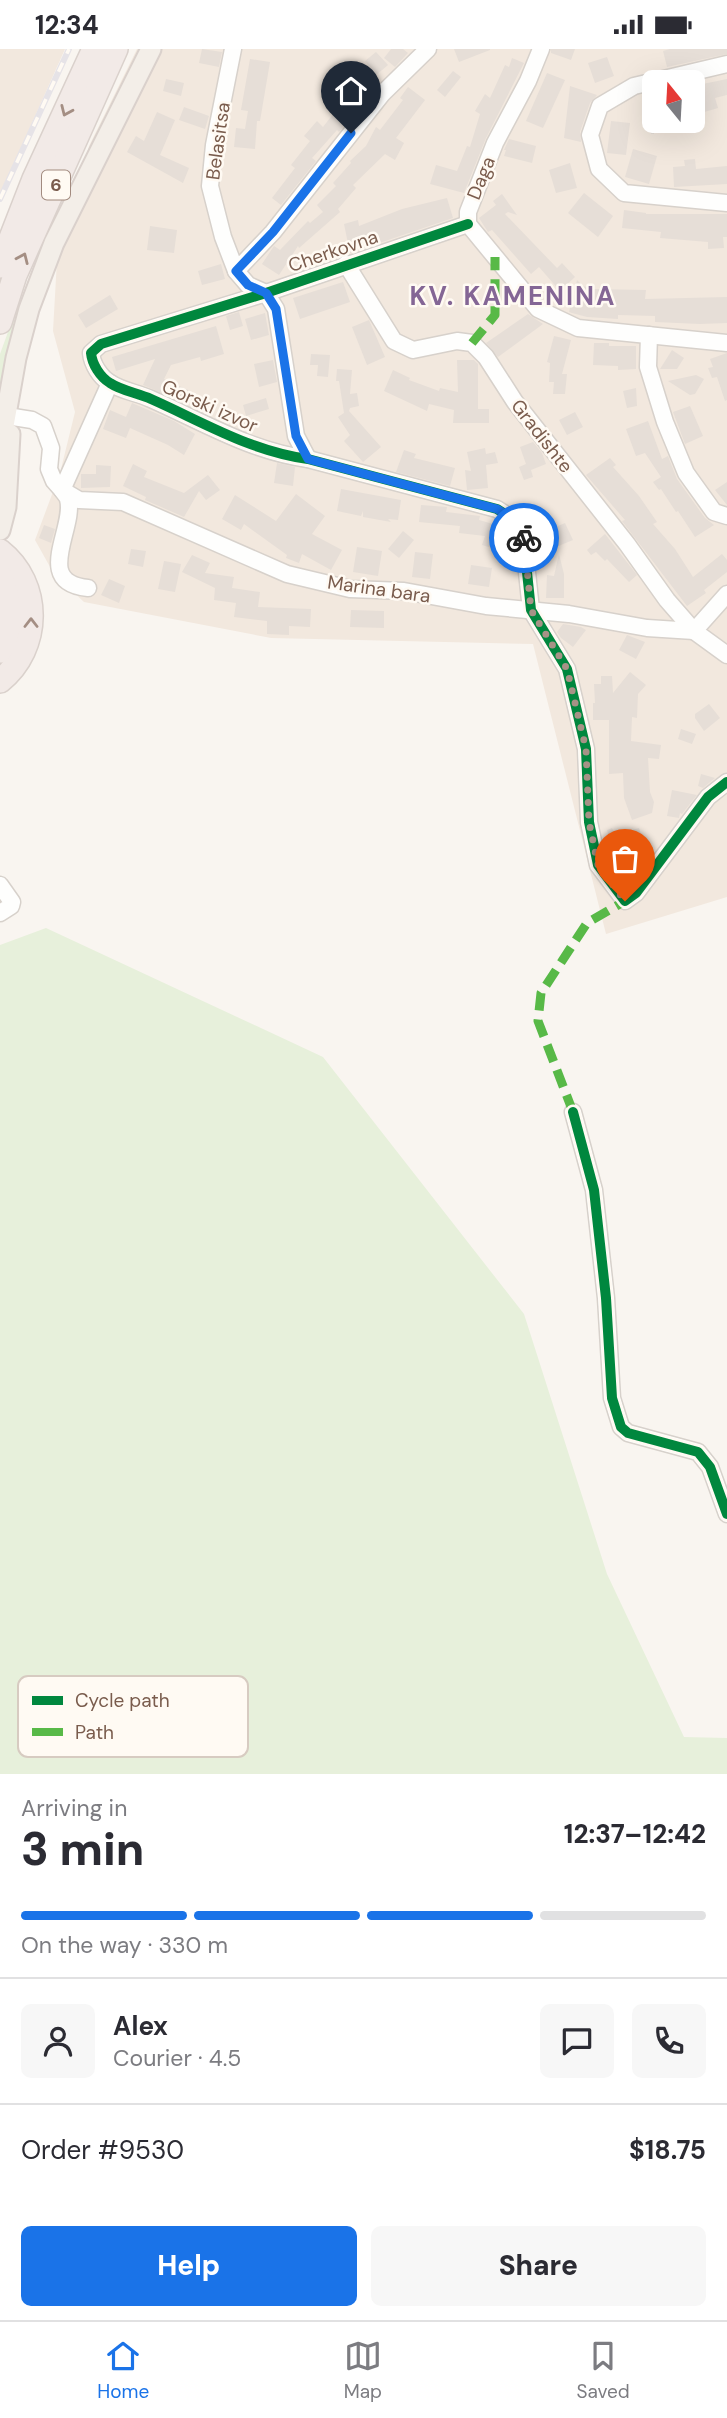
<!DOCTYPE html>
<meta charset="utf-8">
<style>
:root{--surface:#fff;--page:#f7f7f7;--text:#2b2b33;--muted:#7c7c81;--line:#e1e1e2;--accent:#1a73e8}
body{margin:0;font-family:"DM Sans",sans-serif;background:var(--page);color:var(--text);height:100vh;display:flex;flex-direction:column;font-size:26px;white-space:nowrap}
*{box-sizing:border-box;margin:0}
p{font-size:23px;color:var(--muted)}
.icon{flex:none;width:38px;height:38px;fill:none;stroke:currentColor;stroke-width:2;stroke-linecap:round;stroke-linejoin:round}
.map{position:relative;height:1725px;overflow:hidden}
.sheet{display:flex;flex-direction:column;background:var(--surface);flex:1}
.sheet>*{flex:none}
.needle{width:46px;rotate:342deg}
.tools{position:absolute;left:642px;top:21px;display:grid;gap:14px}
.tools a{display:grid;place-items:center;width:63px;height:63px;border-radius:10px;background:var(--surface);box-shadow:0 7px 28px #0002;font-size:35px}
.pin{position:absolute;display:grid;place-items:center;width:60px;height:60px;color:#fff;margin:-72px -30px;border-radius:50% 50% 50% 0;rotate:-45deg;box-shadow:0 0 7px #0007}
.pin .icon{rotate:45deg}
.courier{position:absolute;display:grid;place-items:center;width:70px;height:70px;margin:-35px;border:5px solid #1a73e8;border-radius:50%;background:#fff;color:#222;box-shadow:0 2px 9px #0007}
.summary em{font-style:normal;font-weight:800}
.summary div{display:flex;flex-direction:column-reverse}
.summary{display:flex;align-items:center;justify-content:space-between;height:119px;padding:0 21px}
h1{font-size:46px;font-weight:800;line-height:52px}
.bar{display:grid;grid-template-columns:repeat(4,1fr);gap:10px 7px;align-content:center;height:84px;padding:0 21px}
.bar i{height:9px;border-radius:5px;background:var(--line)}
.bar .active{background:var(--accent)}
.bar p{grid-column:span 4}
.line{display:flex;align-items:center;gap:18px;padding:0 21px;border-top:2px solid var(--line)}
.line div{flex:1}
.round{display:grid;place-items:center;flex:none;width:74px;height:74px;border-radius:10px;background:var(--page)}
.button{display:flex;gap:14px;margin-top:auto;padding:14px 21px}
.button a{flex:1;height:80px;border-radius:10px;background:var(--accent);color:#fff;font-size:28px;font-weight:800;line-height:80px;text-align:center}
.button a+a{background:var(--page);color:var(--text)}
.status{display:flex;justify-content:space-between;align-items:center;height:49px;padding:0 35px;background:var(--surface);direction:ltr}
.status svg{height:19px;fill:currentColor}
.dock{display:flex;justify-content:space-around;align-items:center;height:98px;border-top:2px solid var(--line);background:var(--surface);font-size:19px;color:var(--muted)}
.dock a{display:grid;justify-items:center;gap:4px}
.dock .active{color:var(--accent)}
.map>svg:first-child{display:block}
</style>
<div class="status"><b>12:34</b><svg viewBox="0 0 49 12"><path d="M0 12V9h3v3zM5 12V6h3v6zM10 12V3h3v9zM15 12V0h3v12zM26 1h20v11H26zM47 4h2v5h-2z"/></svg></div>
<div class="map">
<svg width="727" height="1725" viewBox="0 0 727 1725">
<rect width="100%" height="100%" fill="#f9f5f0"/>
<g fill="#f2e8de" fill-rule="evenodd">
<polygon points="0,0 65,0 0,146"/>
<path d="M 137,0 L 727,0 L 727,848 L 606,885 L 533,595 L 271,589 L 84,553 L 54,525 L 35,491 L 60,424 L 75,363 L 53,282 L 57,211 L 89,97 ZM 654,33 L 693,33 L 693,72 L 654,72 Z"/>
</g>
<g fill="#e7f0db">
<polygon points="16,261 0,363 0,305"/>
<polygon points="46,879 323,1008 524,1265 607,1525 684,1688 727,1689 727,1725 0,1725 0,896"/>
</g>
<g fill="#e6ded7">
<polygon points="202,0 222,3 219,18 199,14"/>
<polygon points="391,0 403,0 408,4 395,18 384,9"/>
<polygon points="454,0 490,0 490,1 459,13"/>
<polygon points="551,0 575,0 571,11 551,4"/>
<polygon points="670,0 727,0 727,5 667,18 663,2"/>
<polygon points="376,3 388,16 369,32 375,37 339,83 337,81 312,109 316,112 281,156 272,149 295,119 291,116 310,92 304,87 317,72 323,78 370,18 365,12"/>
<polygon points="607,8 614,27 595,34 588,14"/>
<polygon points="512,9 524,14 486,89 464,144 430,135 436,116 457,122 467,97 470,98 480,65 475,62 485,45 490,49 505,16 509,18"/>
<polygon points="250,10 270,13 260,72 257,72 255,100 234,98 236,79 245,80 248,62 241,61"/>
<polygon points="453,22 461,28 445,48 437,41"/>
<polygon points="547,24 565,31 543,79 526,72"/>
<polygon points="166,30 184,34 181,47 163,42"/>
<polygon points="727,30 727,46 715,49 718,59 701,64 693,37"/>
<polygon points="570,37 597,46 590,54 580,83 581,93 564,89"/>
<polygon points="408,38 425,51 396,89 404,94 395,111 385,105 353,136 356,139 338,160 340,163 299,199 298,197 279,226 262,215 274,197 280,201 308,172 310,174 323,163 317,156 336,137 333,134 351,114 350,112 366,97 376,78 380,81 403,51 400,49"/>
<polygon points="654,48 654,85 651,85 642,52"/>
<polygon points="184,58 209,67 205,80 179,71"/>
<polygon points="157,63 175,71 160,106 189,119 183,134 127,103 136,87 144,92"/>
<polygon points="611,72 630,74 626,106 607,104"/>
<polygon points="509,90 536,97 532,114 504,107 506,101 504,101"/>
<polygon points="633,100 657,107 649,135 625,128"/>
<polygon points="695,110 696,120 727,117 727,135 674,138 673,118 685,117 684,111"/>
<polygon points="570,114 577,139 556,144 549,121"/>
<polygon points="584,144 613,167 598,188 568,164"/>
<polygon points="502,145 517,166 508,163 505,165 557,219 562,214 575,228 560,242 539,218 531,225 492,181 488,183 479,169 496,156 493,152"/>
<polygon points="447,149 453,169 350,204 344,175 358,171 359,177 402,160"/>
<polygon points="624,161 646,164 646,165 727,165 727,188 723,188 724,199 708,200 708,193 660,189 661,183 622,179"/>
<polygon points="150,177 177,181 174,204 147,201"/>
<polygon points="221,215 225,230 202,236 198,222"/>
<polygon points="577,231 583,237 593,240 646,241 645,250 727,248 727,274 700,275 655,273 655,267 618,266 618,270 587,268 572,264 569,263"/>
<polygon points="343,233 350,253 300,270 293,249"/>
<polygon points="110,246 118,260 86,279 78,266"/>
<polygon points="239,263 243,277 230,281 226,267"/>
<polygon points="265,264 269,286 251,291 245,270"/>
<polygon points="528,265 543,275 498,308 486,294"/>
<polygon points="369,271 385,308 367,316 352,278"/>
<polygon points="216,277 224,305 201,312 200,308 171,316 164,330 188,341 183,353 143,336 155,310 116,322 112,308"/>
<polygon points="554,287 571,291 562,325 567,325 565,345 553,345 554,333 549,333 550,314 547,313"/>
<polygon points="594,294 609,294 609,297 636,297 636,320 618,321 618,317 593,316"/>
<polygon points="672,301 684,309 677,320 660,320"/>
<polygon points="727,304 727,351 725,352 717,328 712,329 708,319 713,318 710,310"/>
<polygon points="311,305 330,306 328,328 317,327 318,316 310,316"/>
<polygon points="273,311 277,333 259,338 254,315"/>
<polygon points="457,311 474,311 478,315 478,360 489,360 489,374 453,374 454,361 429,355 427,362 384,342 393,321 410,329 409,331 439,342 440,339 458,343"/>
<polygon points="337,320 352,321 350,345 357,344 359,357 350,359 349,362 381,398 363,413 344,392 350,386 338,368 344,364 339,332 336,332"/>
<polygon points="696,326 704,330 695,345 690,346 668,332"/>
<polygon points="636,339 637,357 627,359 623,342"/>
<polygon points="266,349 269,360 246,367 243,356"/>
<polygon points="132,354 174,372 195,385 184,406 168,396 130,379 126,389 103,380 110,361 126,368"/>
<polygon points="690,357 703,387 685,395 673,363"/>
<polygon points="575,363 583,378 567,386 559,371"/>
<polygon points="648,372 662,410 668,407 677,430 705,469 714,476 695,488 678,462 676,463 661,440 659,441 653,433 661,428 645,404 636,407 626,380"/>
<polygon points="533,393 542,404 546,415 531,421 533,428 524,431 519,418 526,415 520,398"/>
<polygon points="485,399 486,405 495,403 498,414 486,416 488,439 467,441 465,421 471,422 467,403"/>
<polygon points="404,401 416,405 414,409 455,419 450,437 396,423"/>
<polygon points="610,409 616,416 613,418 639,447 657,473 653,475 675,500 693,528 722,505 727,511 727,523 704,541 706,544 687,557 622,472 625,471 586,426"/>
<polygon points="277,414 295,418 293,437 274,434"/>
<polygon points="133,415 147,422 144,428 184,444 208,426 220,441 206,451 199,442 184,468 145,451 146,448 123,437"/>
<polygon points="96,416 111,417 110,438 81,439 81,425 96,425"/>
<polygon points="727,433 727,456 715,441"/>
<polygon points="341,440 401,451 398,471 388,470 391,473 363,468 363,462 361,467 337,462"/>
<polygon points="296,445 325,467 312,485 342,501 331,521 302,505 299,514 286,509 287,506 244,475 241,481 222,470 235,446 276,472"/>
<polygon points="421,456 447,458 446,463 480,467 479,471 507,479 512,482 513,490 509,504 482,496 485,487 459,484 460,477 419,473"/>
<polygon points="565,474 573,491 549,501 542,484"/>
<polygon points="44,476 55,480 51,494 39,489"/>
<polygon points="403,482 414,491 399,509 388,500"/>
<polygon points="605,485 637,526 629,533 607,510 605,512 596,503 591,506 587,501"/>
<polygon points="357,498 382,502 378,527 353,523"/>
<polygon points="131,500 146,502 143,518 128,515"/>
<polygon points="415,503 433,505 430,530 412,528"/>
<polygon points="559,505 564,525 564,549 546,549 547,526 554,527"/>
<polygon points="192,506 210,514 205,524 234,528 232,539 260,543 258,558 311,560 310,578 289,577 289,586 267,585 267,572 234,568 236,554 214,551 215,539 182,523"/>
<polygon points="164,512 181,515 175,543 158,540"/>
<polygon points="471,516 492,519 489,538 468,535"/>
<polygon points="109,530 125,537 119,554 101,546"/>
<polygon points="351,561 384,562 384,579 350,578"/>
<polygon points="563,575 581,578 586,581 573,598 561,589 557,583"/>
<polygon points="627,586 645,593 636,610 619,601"/>
<polygon points="630,623 646,636 638,645 637,669 632,668 631,692 661,696 659,710 648,709 650,743 654,753 652,764 632,771 624,749 623,724 609,725 609,671 593,671 593,654 595,654 594,635 601,635 601,627 612,627 613,644"/>
<polygon points="709,655 720,669 704,682 695,669 695,665"/>
<polygon points="681,680 696,685 692,695 678,690"/>
<polygon points="701,725 715,729 703,739 698,737"/>
<polygon points="672,741 697,746 682,765 680,764 679,769 667,767"/>
<polygon points="612,779 615,786 639,779 644,794 622,800 633,822 620,828 613,815 616,813 607,781"/>
</g>
<g fill="none" stroke-linecap="round" stroke-linejoin="round">
<defs>
<g id="minor">
<polyline points="233,0 214,96 210,137 223,188 236,222 248,236 266,244 276,260 296,387 308,410"/>
<polyline points="541,0 528,32 495,94 468,163 468,175 538,260 578,279 727,294"/>
<polyline points="727,15 634,37 600,57 590,86 599,120 624,144 727,154"/>
<path d="M 468,175 L 266,244 L 101,295 L 91,304 C 92,315 100,328 110,334 C 122,342 138,344 151,350 C 203,373 250,402 308,410 L 497,460 L 522,476 L 531,561 L 567,620 L 586,700 L 589,773 L 598,816 L 625,852 L 636,844 L 708,748 L 727,733"/>
<polyline points="346,215 394,292 413,301 457,292 472,294 486,308 515,353 627,495 667,551 694,582 727,606"/>
<polyline points="236,222 273,183 382,45 428,0"/>
<polyline points="649,286 648,318 665,373 686,424 714,463 727,467"/>
<polyline points="7,367 32,371 43,377 51,399 49,420 54,432 62,441 79,451 123,453 287,525 350,540 404,542 486,557 569,565 647,579 694,582 727,545"/>
<path d="M 88,539 C 32,534 76,479 68,450 C 67,447 64,444 62,441 L 110,334"/>
<polyline points="0,836 12,853 11,857 0,864"/>
<polyline points="573,1063 594,1141 606,1249 612,1349 621,1378 628,1384 698,1403 710,1418 727,1465"/>
</g>
<g id="major">
<polyline points="0,399 16,309 29,260 54,194 151,0"/>
<polyline points="0,481 6,458 10,385"/>
</g>
<g id="highway">
<polyline points="0,217 34,130 94,0"/>
<polyline points="0,273 15,226 116,0"/>
<path d="M 0,502 C 42,535 41,599 0,632"/>
<path d="M 0,527 C 11,554 14,575 0,602"/>
</g>
</defs>
<use href="#minor" stroke="#d7d1cb" stroke-width="19"/>
<use href="#major" stroke="#dad1cc" stroke-width="23"/>
<use href="#highway" stroke="#dad1cc" stroke-width="26"/>
<use href="#minor" stroke="#fefefd" stroke-width="16"/>
<use href="#major" stroke="#f3eee8" stroke-width="19"/>
<use href="#highway" stroke="#f2eae7" stroke-width="23"/>
<defs>
<polyline id="rail" points="0,150 69,0"/>
</defs>
<use href="#rail" stroke="#e6e3e7" stroke-width="6"/>
<use href="#rail" stroke="#fffaf3" stroke-width="3.5" stroke-dasharray="10" stroke-linecap="butt"/>
<g stroke="#58b947" stroke-width="9" stroke-dasharray="18 9" stroke-linecap="butt">
<polyline points="472,294 495,266 495,208"/>
<polyline points="573,1063 538,972 541,944 587,874 625,852"/>
</g>
<defs>
<g id="cycleway">
<path d="M 468,175 L 266,244 L 101,295 L 91,304 C 92,315 100,328 110,334 C 122,342 138,344 151,350 C 203,373 250,402 308,410 L 497,460 L 522,476 L 531,561 L 567,620 L 586,700 L 589,773 L 598,816 L 625,852 L 636,844 L 708,748 L 727,733"/>
<polyline points="573,1063 594,1141 606,1249 612,1349 621,1378 628,1384 698,1403 710,1418 727,1465"/>
</g>
</defs>
<use href="#cycleway" stroke="#fffaf3" stroke-width="15"/>
<use href="#cycleway" stroke="#00873e" stroke-width="10"/>
</g>
<defs><path id="oneway-chevron" d="M-2-3.5L2.5 0L-2 3.5" fill="none" stroke-width="1.6" stroke-linecap="round" stroke-linejoin="round" transform="scale(1.75)"/></defs>
<g stroke="#a48e83">
<use href="#oneway-chevron" transform="translate(66 62) rotate(114)"/>
<use href="#oneway-chevron" transform="translate(23 209) rotate(-66)"/>
<use href="#oneway-chevron" transform="translate(31 574) rotate(-90)"/>
</g>
<g fill="none" stroke-linecap="round" stroke-linejoin="round">
<polyline stroke="#a69286" stroke-width="7" stroke-dasharray="0 12.6" points="524,489 531,561 567,620 586,700 589,773 598,816 625,852"/>
<polyline stroke="#1a73e8" stroke-width="9" points="351,84 273,183 236,222 248,236 266,244 276,260 296,387 308,410 497,460 522,476 524,489"/>
</g>
<g text-anchor="middle" dominant-baseline="central" stroke-width="5" stroke-linejoin="round" paint-order="stroke">
<rect fill="#fffaf3" stroke="#a28b7f" stroke-width="2" x="42" y="121.5" width="28" height="29" rx="5"/>
<g font-size="18" font-weight="bold" fill="#7a5c4d">
<text x="56" y="136">6</text>
</g>
<g font-size="19" fill="#7a5c4d" stroke="#fffaf3">
<text transform="translate(218 92) rotate(-82)">Belasitsa</text>
<text transform="translate(481 129) rotate(-68)">Daga</text>
<text transform="translate(333 202) rotate(-19)">Cherkovna</text>
<text transform="translate(210 357) rotate(24)">Gorski izvor</text>
<text transform="translate(542 387) rotate(52)">Gradishte</text>
<text transform="translate(379 540) rotate(8)">Marina bara</text>
</g>
<g font-size="26" font-weight="bold" letter-spacing="2" fill="#846695" stroke="#fffaf3">
<text x="513" y="247">KV. KAMENINA</text>
</g>
</g>
<rect x="18" y="1627" width="230" height="81" rx="10" fill="#fffaf3" stroke="#d7cbc1" stroke-width="2"/>
<rect x="32" y="1647" width="31" height="9" fill="#00873e"/>
<rect x="32" y="1679" width="31" height="8" fill="#58b947"/>
<g font-size="19" fill="#7a5c4d">
<text x="75" y="1658">Cycle path</text>
<text x="75" y="1690">Path</text>
</g>
</svg>
<div class="tools">
<a><svg class="needle" viewBox="-14 -14 28 28"><path d="M0-13l5 13h-10z" fill="#e53935"/><path d="M0 13l5-13h-10z" fill="#7c7c81"/></svg></a>
</div>
<div class="pin" style="left:625px;top:852px;background:#ea580c"><svg class="icon" aria-label="bag" viewBox="0 0 24 24"><path d="M5 8h14l-1 12H6zM9 8a3 3 0 0 1 6 0"/></svg></div>
<div class="pin" style="left:351px;top:84px;background:#1f2937"><svg class="icon" aria-label="home" viewBox="0 0 24 24"><path d="M3 11l9-7 9 7M6 9v11h12V9"/></svg></div>
<div class="courier" style="left:524px;top:489px"><svg class="icon" aria-label="bike" viewBox="0 0 24 24"><circle cx="6" cy="16" r="4"/><circle cx="18" cy="16" r="4"/><path d="M6 16l4-8h5l3 8M10 8l3 8H6M13 5h3"/></svg></div>
</div>
<section class="sheet">
<div class="summary"><div><h1>3 min</h1><p>Arriving in</p></div><em>12:37–12:42</em></div>
<div class="bar"><i class="active"></i><i class="active"></i><i class="active"></i><i></i><p>On the way · 330 m</p></div>
<div class="line" style="height:126px"><a class="round"><svg class="icon" aria-label="person" viewBox="0 0 24 24"><circle cx="12" cy="8" r="4"/><path d="M4 21q1-7 8-7t8 7"/></svg></a><div><b>Alex</b><p>Courier · 4.5</p></div><a class="round"><svg class="icon" aria-label="chat" viewBox="0 0 24 24"><path d="M4 5h16v11H9l-5 4z"/></svg></a><a class="round"><svg class="icon" aria-label="phone" viewBox="0 0 24 24"><path d="M5 4h4l2 5-3 2q2 4 5 5l2-3 5 2v4C11 20 4 13 5 4z"/></svg></a></div>
<div class="line" style="height:91px"><div>Order #9530</div><b>$18.75</b></div>
<div class="button"><a>Help</a><a>Share</a></div>
</section>
<nav class="dock">
<a class="active"><svg class="icon" aria-label="home" viewBox="0 0 24 24"><path d="M3 11l9-7 9 7M6 9v11h12V9"/></svg>Home</a>
<a><svg class="icon" aria-label="map" viewBox="0 0 24 24"><path d="M3 6l6-2 6 2 6-2v14l-6 2-6-2-6 2zM9 4v14M15 6v14"/></svg>Map</a>
<a><svg class="icon" aria-label="saved" viewBox="0 0 24 24"><path d="M7 4h10v16l-5-4-5 4z"/></svg>Saved</a>
</nav>
